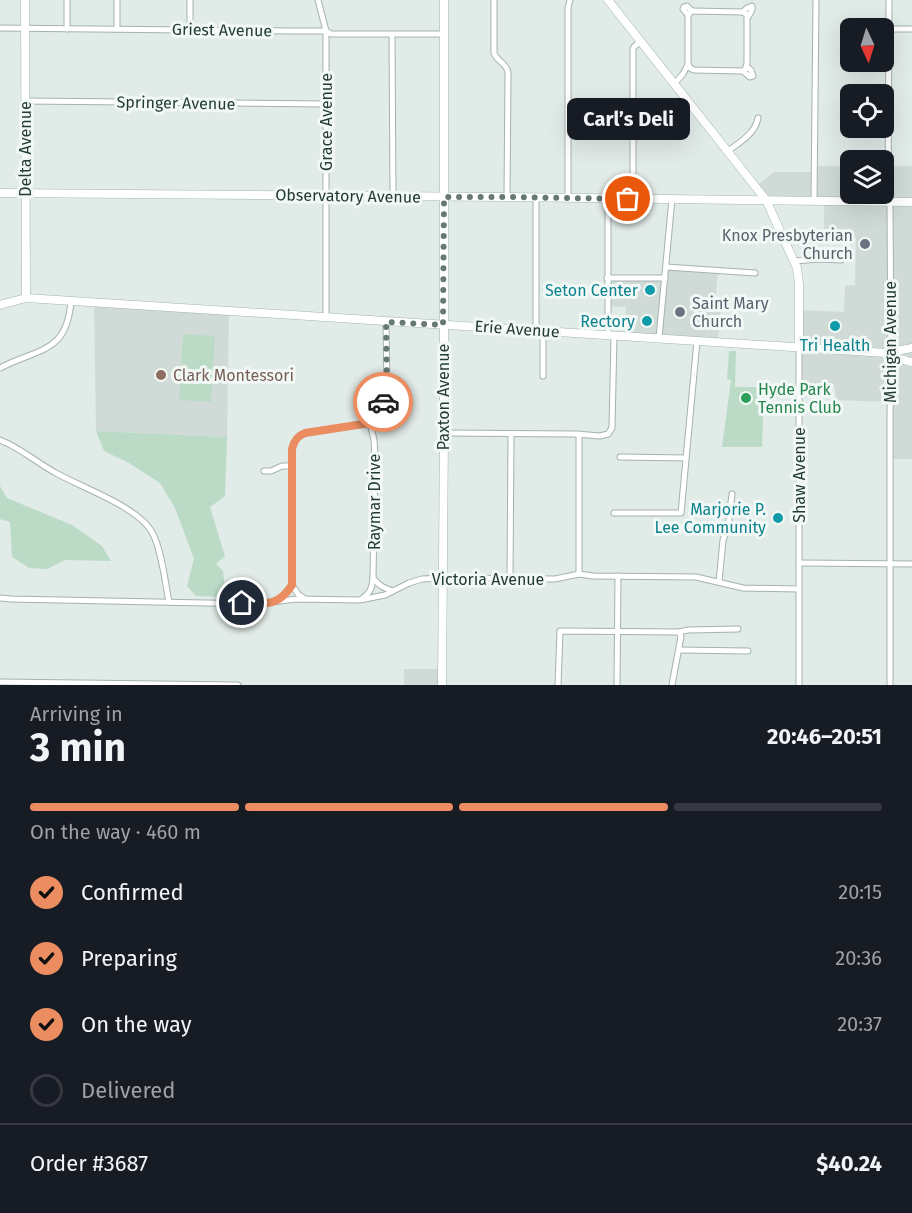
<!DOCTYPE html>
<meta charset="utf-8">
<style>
:root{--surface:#171b24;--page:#20242c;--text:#f1f3f6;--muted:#9ea1a6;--line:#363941;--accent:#eb8d60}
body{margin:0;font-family:"Fira Sans",sans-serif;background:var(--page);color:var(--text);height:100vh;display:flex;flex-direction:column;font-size:22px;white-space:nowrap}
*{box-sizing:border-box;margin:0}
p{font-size:20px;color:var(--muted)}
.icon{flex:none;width:33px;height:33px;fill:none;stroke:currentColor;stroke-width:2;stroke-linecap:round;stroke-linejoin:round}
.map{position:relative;height:685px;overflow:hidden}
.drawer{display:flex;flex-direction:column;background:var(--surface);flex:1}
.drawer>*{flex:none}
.needle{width:39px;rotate:176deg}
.buttons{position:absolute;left:840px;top:18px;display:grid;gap:12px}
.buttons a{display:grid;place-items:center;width:54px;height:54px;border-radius:9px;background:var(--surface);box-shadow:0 6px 24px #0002;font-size:30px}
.pin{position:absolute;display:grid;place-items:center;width:51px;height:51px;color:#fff;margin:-26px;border:3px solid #fff;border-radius:50%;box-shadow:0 2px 6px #0007}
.courier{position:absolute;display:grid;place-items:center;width:60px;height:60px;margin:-30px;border:4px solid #eb8d60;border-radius:50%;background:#fff;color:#222;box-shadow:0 2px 8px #0007}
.bubble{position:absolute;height:42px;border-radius:9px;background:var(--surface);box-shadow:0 6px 24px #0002;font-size:20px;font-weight:700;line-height:42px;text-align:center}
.headline em{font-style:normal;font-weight:700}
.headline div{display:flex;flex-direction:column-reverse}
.headline{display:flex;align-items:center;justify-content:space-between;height:102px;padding:0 30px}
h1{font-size:39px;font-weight:700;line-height:45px}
.bar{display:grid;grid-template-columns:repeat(4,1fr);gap:9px 6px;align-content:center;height:72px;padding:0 30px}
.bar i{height:8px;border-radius:4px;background:var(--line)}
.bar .current{background:var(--accent)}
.bar p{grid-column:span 4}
.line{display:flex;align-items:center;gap:15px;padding:0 30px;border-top:2px solid var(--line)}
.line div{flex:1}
ol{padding:0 30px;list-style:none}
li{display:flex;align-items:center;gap:18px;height:66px}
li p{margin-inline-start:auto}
li .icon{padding:6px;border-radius:50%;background:var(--accent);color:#111;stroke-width:4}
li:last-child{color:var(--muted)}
li i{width:33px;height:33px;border:3px solid var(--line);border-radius:50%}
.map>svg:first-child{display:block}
</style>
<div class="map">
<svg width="912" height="685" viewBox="0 0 912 685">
<rect width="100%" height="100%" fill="#e1ebe8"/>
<g fill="#d0dbd7">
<polygon points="814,166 850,166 850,194 884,194 884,166 912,166 912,459 890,459 890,402 836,400 834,385 799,385 799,310 844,312 845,286 855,285 856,238 840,238 840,233 824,233 824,201 766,200 756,187 774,172 814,172"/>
<polygon points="666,267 718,271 715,303 721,304 718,342 624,336 626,307 607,306 607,278 664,278"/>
<polygon points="94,302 229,311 227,437 96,431"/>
<rect x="404" y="669" width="38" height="16"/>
</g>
<g fill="#bbdbc7">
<polygon points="183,334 215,336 211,402 179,400"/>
<polygon points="729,351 736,351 735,387 764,387 762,447 722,447 731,380 727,379"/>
<polygon points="96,431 227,437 225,496 210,507 225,556 216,564 223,571 226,597 196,596 187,586 194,559 175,508 160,483 129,463 104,451"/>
<polygon points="0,486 7,498 72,525 102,546 111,561 65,560 47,569 29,568 12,557 10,522 0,519"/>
</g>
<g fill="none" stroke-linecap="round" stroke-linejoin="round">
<defs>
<g id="street">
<polyline points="67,0 67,29"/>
<polyline points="117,0 117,29"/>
<polyline points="318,0 326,31 326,317"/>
<path d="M 494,0 L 494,53 C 497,61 506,63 508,72 L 507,197"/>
<polyline points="889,0 888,197 890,207 891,362 890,414 890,685"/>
<polygon points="692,11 743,12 747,15 747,63 745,70 743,71 694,70 690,68 688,64 688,15"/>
<polyline points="743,12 747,8 752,6 752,10 748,17"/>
<polyline points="688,15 683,9 684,7 687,6 692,11"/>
<polyline points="0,28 291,31 326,31 331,34 444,34"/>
<polyline points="889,29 912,29"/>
<polyline points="190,30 190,0"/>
<polyline points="392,34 393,197"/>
<polyline points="743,71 750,77 753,76 751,70 747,67"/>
<polyline points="675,83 683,74 688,64"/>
<polyline points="26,101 326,104"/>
<path d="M 728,151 C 740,142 755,134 758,118"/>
<polyline points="568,198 568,8 570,0"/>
<polyline points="608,199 608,335"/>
<polyline points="633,199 633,49 634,47 641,41"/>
<polyline points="814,201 816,0"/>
<polyline points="794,261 820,259 841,260"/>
<polyline points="666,267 755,273"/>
<polyline points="607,278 665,278"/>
<polyline points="536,330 536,198"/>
<polyline points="659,338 672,199"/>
<path d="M 0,368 C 38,348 67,354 71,301"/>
<polyline points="543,376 543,331"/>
<polyline points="444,433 576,434 600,436 608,434 612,428 614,335"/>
<path d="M 0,440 C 21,448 37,463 56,473 C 82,488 140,507 153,534 C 162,552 165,582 169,602"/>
<polyline points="620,457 686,458"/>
<polyline points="264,471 271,471 282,466 292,466"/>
<polyline points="614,513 681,513 697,341"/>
<polyline points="799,563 912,564"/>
<polyline points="579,574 579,434"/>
<path d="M 373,578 C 379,586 384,588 393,591"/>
<polyline points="510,578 511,434"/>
<polyline points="719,582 723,540 728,527 732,494"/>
<polyline points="292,585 298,594 305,599"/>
<polyline points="0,598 11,599 254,604 297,599 360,600 385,595 409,583 422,579 442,578 555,579 579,574 593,576 696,577 743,588 798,589"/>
<path d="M 361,599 C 370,594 372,588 373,578 L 375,459 L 374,440 L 370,423 L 383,401 L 387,390 L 386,322"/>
<path d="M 279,601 L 292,585 L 292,449 C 294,441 297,436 305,433 L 370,423"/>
<polyline points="679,650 748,651"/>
<polyline points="0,682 238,685"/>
<polyline points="558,685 560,631 679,632 688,630 738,629"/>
<polyline points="617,685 618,576"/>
<polyline points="672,685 680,642 681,637 679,632"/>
<polyline points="799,685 799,347"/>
</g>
<g id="secondary">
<polyline points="25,0 26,298"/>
<polyline points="608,0 766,200 797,268 799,284 799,347"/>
<polyline points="0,193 507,197 912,202"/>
<polyline points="0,305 26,298 886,353 912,348"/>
<polyline points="890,353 900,359 912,362"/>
<polyline points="442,685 444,433 444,0"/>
</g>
</defs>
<use href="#street" stroke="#a4b3af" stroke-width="7"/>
<use href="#secondary" stroke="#a1b6b0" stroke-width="9"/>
<use href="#street" stroke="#fff" stroke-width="5"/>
<use href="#secondary" stroke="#fff" stroke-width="8"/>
</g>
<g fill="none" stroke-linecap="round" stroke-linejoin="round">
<polyline stroke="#667975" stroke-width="6" stroke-dasharray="0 10.8" points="383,402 387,390 386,322 443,325 444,197 507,197 628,199"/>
<path stroke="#eb8d60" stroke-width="8" d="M 242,603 C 265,604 278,607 292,585 L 292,449 C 294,441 297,436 305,433 L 370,423 L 383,402"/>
</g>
<g fill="#6b7280" stroke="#f2f8f5" stroke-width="2">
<circle cx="865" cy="244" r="6"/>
<circle cx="680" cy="312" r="6"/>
</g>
<g fill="#0f9aa8" stroke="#f2f8f5" stroke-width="2">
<circle cx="650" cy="290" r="6"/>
<circle cx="647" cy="321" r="6"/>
<circle cx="835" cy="326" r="6"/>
<circle cx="778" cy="518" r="6"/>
</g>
<circle fill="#8d6e63" stroke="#f2f8f5" stroke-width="2" cx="161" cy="375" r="6"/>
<circle fill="#2e9e5b" stroke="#f2f8f5" stroke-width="2" cx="746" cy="398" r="6"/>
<g text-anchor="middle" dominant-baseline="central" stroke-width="6" stroke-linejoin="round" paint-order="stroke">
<g font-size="16" fill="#233b37" stroke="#f2f8f5">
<text transform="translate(222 30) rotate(1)">Griest Avenue</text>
<text transform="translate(176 103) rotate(1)">Springer Avenue</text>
<text transform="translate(326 122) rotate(-90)">Grace Avenue</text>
<text transform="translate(25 149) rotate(-90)">Delta Avenue</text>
<text transform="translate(348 196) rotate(1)">Observatory Avenue</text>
<text transform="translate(517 329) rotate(4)">Erie Avenue</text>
<text transform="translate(890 342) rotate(-90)">Michigan Avenue</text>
<text transform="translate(443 397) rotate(-90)">Paxton Avenue</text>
<text transform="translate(799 475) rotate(-90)">Shaw Avenue</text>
<text transform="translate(374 502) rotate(-90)">Raymar Drive</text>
<text x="488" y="579">Victoria Avenue</text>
</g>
<g font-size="16" fill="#5b616d" stroke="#f2f8f5" text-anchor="end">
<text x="853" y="235">Knox Presbyterian<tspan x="853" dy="18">Church</tspan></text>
<text x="692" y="303" text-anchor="start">Saint Mary<tspan x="692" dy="18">Church</tspan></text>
</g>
<g font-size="16" fill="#0d838f" stroke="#f2f8f5" text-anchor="end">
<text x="638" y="290">Seton Center</text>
<text x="635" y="321">Rectory</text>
<text x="835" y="345" text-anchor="middle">Tri Health</text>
<text x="766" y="509">Marjorie P.<tspan x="766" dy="18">Lee Community</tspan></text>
</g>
<g font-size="16" fill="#785e54" stroke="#f2f8f5" text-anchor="start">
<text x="173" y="375">Clark Montessori</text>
</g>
<g font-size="16" fill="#27864d" stroke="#f2f8f5" text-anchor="start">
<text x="758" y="389">Hyde Park<tspan x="758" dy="18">Tennis Club</tspan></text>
</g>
</g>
</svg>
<div class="buttons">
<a><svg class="needle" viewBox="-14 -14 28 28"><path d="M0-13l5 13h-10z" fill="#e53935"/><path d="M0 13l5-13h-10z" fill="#9ea1a6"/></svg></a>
<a><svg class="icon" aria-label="locate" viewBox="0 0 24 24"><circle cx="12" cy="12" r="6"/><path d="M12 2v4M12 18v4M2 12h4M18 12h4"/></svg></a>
<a><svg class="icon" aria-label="layers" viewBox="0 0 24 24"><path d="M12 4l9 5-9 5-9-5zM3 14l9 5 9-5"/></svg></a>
</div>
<div class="pin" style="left:628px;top:199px;background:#ea580c"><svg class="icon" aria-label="bag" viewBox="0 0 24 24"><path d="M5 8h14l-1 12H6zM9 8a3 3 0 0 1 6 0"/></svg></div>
<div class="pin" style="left:242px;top:603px;background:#1f2937"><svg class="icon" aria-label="home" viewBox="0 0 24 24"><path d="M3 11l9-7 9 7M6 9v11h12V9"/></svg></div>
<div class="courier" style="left:383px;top:402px"><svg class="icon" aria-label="car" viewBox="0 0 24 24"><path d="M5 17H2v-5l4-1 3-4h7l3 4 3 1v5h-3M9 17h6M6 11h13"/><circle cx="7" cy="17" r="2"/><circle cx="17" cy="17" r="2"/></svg></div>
<div class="bubble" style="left:567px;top:98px;width:123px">Carl’s Deli</div>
</div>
<section class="drawer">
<div class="headline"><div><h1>3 min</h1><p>Arriving in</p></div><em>20:46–20:51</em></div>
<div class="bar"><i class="current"></i><i class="current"></i><i class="current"></i><i></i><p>On the way · 460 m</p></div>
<ol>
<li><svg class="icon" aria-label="check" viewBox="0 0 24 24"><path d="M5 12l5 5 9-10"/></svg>Confirmed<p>20:15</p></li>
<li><svg class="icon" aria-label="check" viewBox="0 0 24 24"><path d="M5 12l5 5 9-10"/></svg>Preparing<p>20:36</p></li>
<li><svg class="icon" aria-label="check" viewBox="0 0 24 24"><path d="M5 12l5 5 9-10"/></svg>On the way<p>20:37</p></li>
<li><i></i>Delivered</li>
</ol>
<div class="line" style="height:78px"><div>Order #3687</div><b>$40.24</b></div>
</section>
